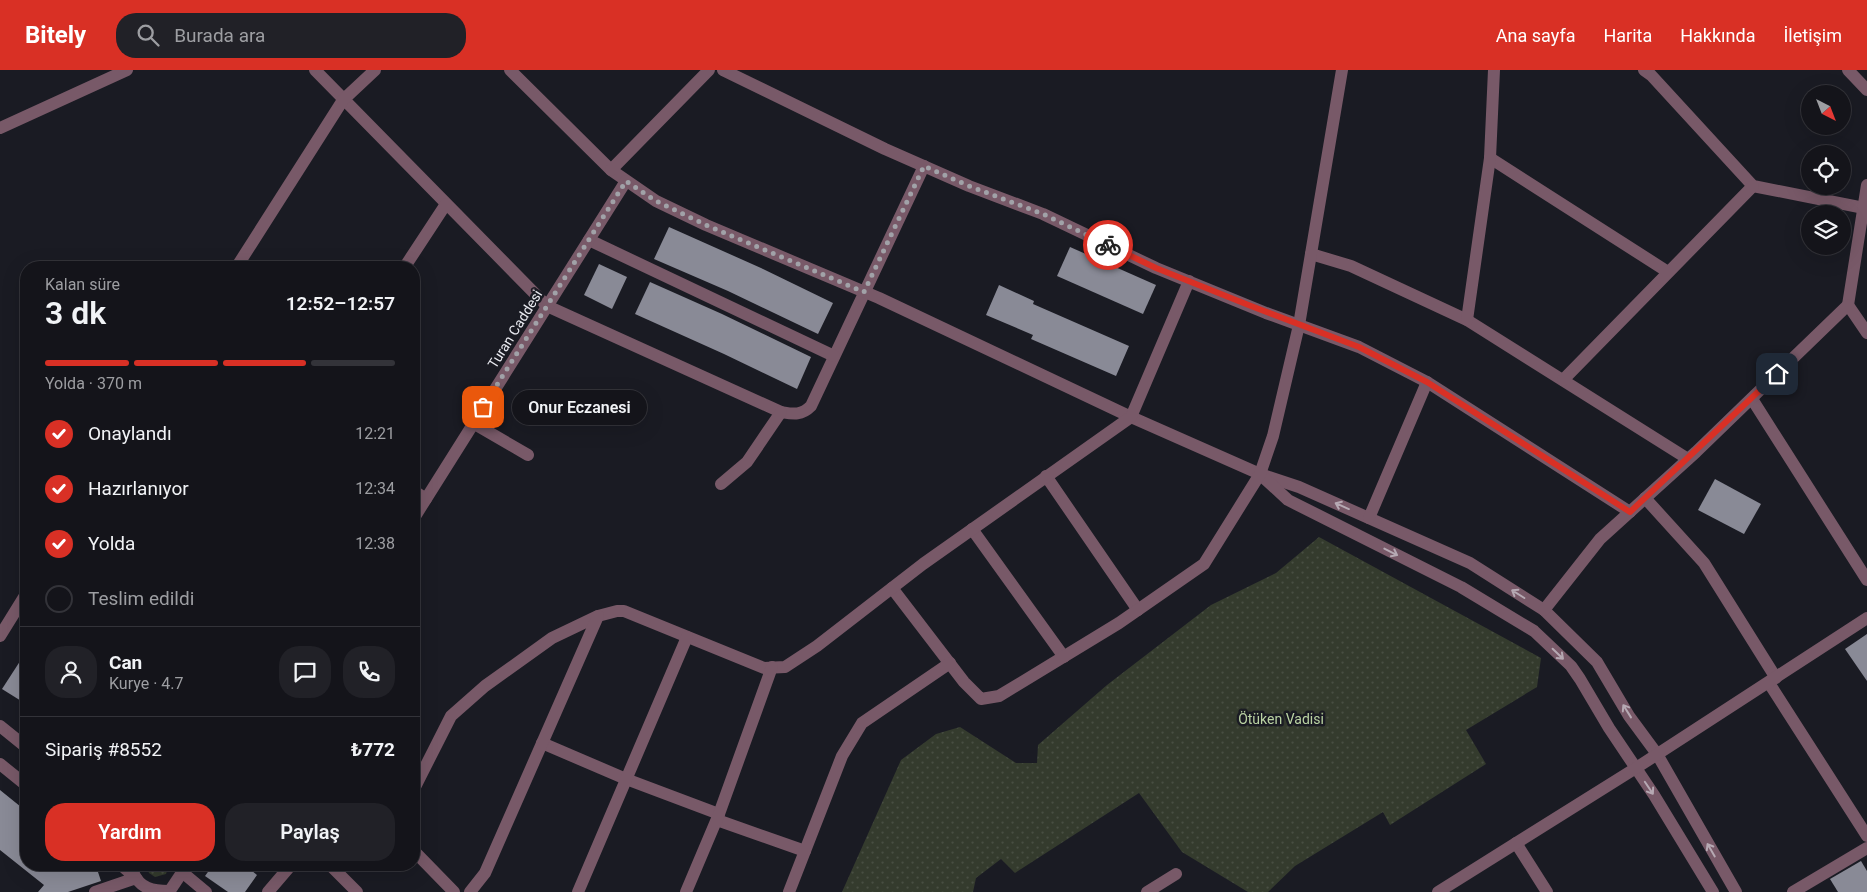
<!DOCTYPE html>
<html lang="tr">
<meta charset="utf-8">
<style>
:root{--surface:#14141a;--page:#212127;--text:#f1f3f6;--muted:#9d9ea2;--line:#333339;--accent:#d93025}
body{margin:0;font-family:Roboto,sans-serif;background:var(--page);color:var(--text);height:100vh;display:flex;flex-direction:column;font-size:19px;white-space:nowrap}
*{box-sizing:border-box;margin:0}
p{font-size:16px;color:var(--muted)}
.icon{flex:none;width:28px;height:28px;fill:none;stroke:currentColor;stroke-width:2;stroke-linecap:round;stroke-linejoin:round}
.map{position:relative;flex:1;overflow:hidden}
.drawer{position:absolute;left:20px;top:191px;width:400px;height:610px;display:flex;flex-direction:column;background:var(--surface);border-radius:20px;box-shadow:0 5px 20px #0002,0 0 0 1px var(--line)}
.drawer>*{flex:none}
.needle{width:32px;rotate:138deg}
.fabs{position:absolute;left:1801px;top:15px;display:grid;gap:10px}
.fabs a{display:grid;place-items:center;width:50px;height:50px;border-radius:50%;background:var(--surface);box-shadow:0 5px 20px #0002,0 0 0 1px var(--line);font-size:25px}
.pin{position:absolute;display:grid;place-items:center;width:42px;height:42px;color:#fff;margin:-21px;border-radius:10px;box-shadow:0 2px 8px #0006}
.courier{position:absolute;display:grid;place-items:center;width:50px;height:50px;margin:-25px;border:4px solid #d93025;border-radius:50%;background:#fff;color:#222;box-shadow:0 1px 6px #0007}
.bubble{position:absolute;height:35px;border-radius:18px;background:var(--surface);box-shadow:0 5px 20px #0002,0 0 0 1px var(--line);font-size:16px;font-weight:600;line-height:35px;text-align:center}
.summary em{font-style:normal;font-weight:600}
.summary div{display:flex;flex-direction:column-reverse}
.summary{display:flex;align-items:center;justify-content:space-between;height:85px;padding:0 25px}
h1{font-size:32px;font-weight:600;line-height:38px}
.bar{display:grid;grid-template-columns:repeat(4,1fr);gap:8px 5px;align-content:center;height:60px;padding:0 25px}
.bar i{height:6px;border-radius:4px;background:var(--line)}
.bar .on{background:var(--accent)}
.bar p{grid-column:span 4}
.line{display:flex;align-items:center;gap:12px;padding:0 25px;border-top:1px solid var(--line)}
.line div{flex:1}
.round{display:grid;place-items:center;flex:none;width:52px;height:52px;border-radius:20px;background:var(--page)}
ol{padding:0 25px;list-style:none}
li{display:flex;align-items:center;gap:15px;height:55px}
li p{margin-inline-start:auto}
li .icon{padding:5px;border-radius:50%;background:var(--accent);color:#fff;stroke-width:4}
li:last-child{color:var(--muted)}
li i{width:28px;height:28px;border:2px solid var(--line);border-radius:50%}
.action{display:flex;gap:10px;margin-top:auto;padding:10px 25px}
.action a{flex:1;height:58px;border-radius:20px;background:var(--accent);color:#fff;font-size:20px;font-weight:600;line-height:58px;text-align:center}
.action a+a{background:var(--page);color:var(--text)}
header{display:flex;align-items:center;gap:30px;box-sizing:border-box;height:70px;padding:0 25px;background:var(--accent);color:#fff}
header strong{font-size:24px}
nav{display:flex;gap:28px;margin-inline-start:auto;font-size:18px}
.search{width:350px;height:45px;background:var(--page);display:flex;align-items:center;gap:12px;box-sizing:border-box;padding:0 18px;border-radius:20px;color:var(--muted);font-size:19px}
.map>svg:first-child{display:block}
</style>
<header>
<strong>Bitely</strong>
<div class="search"><svg class="icon" aria-label="search" viewBox="0 0 24 24"><circle cx="10" cy="10" r="6"/><path d="M15 15l6 6"/></svg>Burada ara</div>
<nav><a>Ana sayfa</a><a>Harita</a><a>Hakkında</a><a>İletişim</a></nav>
</header>
<div class="map">
<svg width="1867" height="822" viewBox="0 0 1867 822">
<defs>
<pattern id="green-dots" width="8" height="8" patternUnits="userSpaceOnUse" patternTransform="scale(1.25)"><rect width="8" height="8" fill="#343b2d"/><path d="M2 2h.1M6 6h.1" fill="none" stroke="#484e42" stroke-width="1.8" stroke-linecap="round"/></pattern>
</defs>
<rect width="100%" height="100%" fill="#1a1b23"/>
<g fill="url(#green-dots)">
<polygon points="1319,467 1541,588 1537,617 1466,660 1486,694 1390,755 1383,742 1295,796 1268,822 1248,822 1182,782 1139,723 1015,803 1001,789 976,808 973,822 842,822 901,690 936,664 960,657 1016,693 1037,693 1038,675 1107,615 1211,535 1276,503"/>
<polygon points="146,795 169,795 166,804 155,807 149,803"/>
</g>
<g fill="#898a96">
<polygon points="669,157 761,198 833,233 818,264 728,221 654,189"/>
<polygon points="1070,177 1156,215 1143,244 1057,206"/>
<polygon points="599,194 627,207 612,239 584,225"/>
<polygon points="650,212 722,244 811,287 797,319 724,284 635,244"/>
<polygon points="999,215 1034,231 1033,234 1129,276 1116,306 1031,269 1033,265 986,245"/>
<polygon points="1715,409 1761,434 1744,464 1698,440"/>
<polygon points="1867,564 1867,611 1845,579"/>
<polygon points="26,582 26,634 2,619"/>
<polygon points="0,720 26,741 26,795 92,795 97,799 101,811 68,822 38,822 44,815 0,780"/>
<polygon points="1861,791 1867,801 1867,822 1838,822 1830,809"/>
<polygon points="213,795 255,795 251,800 257,805 245,822 228,822 205,806"/>
</g>
<g fill="none" stroke-linecap="round" stroke-linejoin="round">
<g stroke="#785968" stroke-width="12">
<path d="M 315,0 L 547,236 L 781,342 C 793,344 801,346 811,336 L 924,96"/>
<polyline points="510,0 611,100 656,131 706,155 879,228 1131,347 1260,404 1299,417 1470,493 1544,540 1597,592 1629,646 1657,684 1736,822"/>
<polyline points="723,0 885,79 969,116 1043,144 1156,198 1266,243 1359,277 1427,312 1630,442"/>
<polyline points="1644,0 1651,5 1753,116 1864,138"/>
<polyline points="1848,0 1867,20"/>
<polyline points="0,58 127,0"/>
<polyline points="1490,88 1668,202"/>
<polyline points="611,100 709,0"/>
<polyline points="589,170 834,286"/>
<polyline points="1311,184 1351,196 1467,250 1688,389"/>
<polyline points="236,198 343,30 375,0"/>
<polyline points="404,198 446,134"/>
<polyline points="1848,235 1867,115"/>
<polyline points="1467,250 1490,88 1494,0"/>
<polyline points="1563,310 1753,116"/>
<polyline points="1752,329 1867,510"/>
<polyline points="473,353 528,385"/>
<polyline points="1046,406 1138,540"/>
<polyline points="1263,407 1288,430 1461,517 1534,561 1571,596 1580,609 1609,658 1654,725 1713,822"/>
<polyline points="721,414 747,392 781,342"/>
<polyline points="414,421 426,429"/>
<polyline points="1645,428 1704,493 1776,608"/>
<polyline points="414,448 626,111"/>
<polyline points="1369,448 1427,312"/>
<polyline points="972,459 1064,587"/>
<polyline points="892,518 964,612 981,629 999,626 1119,553 1204,494 1260,404 1273,366 1299,255 1342,0"/>
<polyline points="1544,540 1600,469 1696,382 1848,235 1867,263"/>
<polyline points="0,566 26,524"/>
<polyline points="1769,613 1867,766"/>
<polyline points="0,656 26,677"/>
<polyline points="542,673 626,709 719,744"/>
<polyline points="0,694 26,715"/>
<polyline points="414,719 451,646 485,616 552,568 598,546 617,541 624,541 764,598 785,597 817,576 923,494 1131,347 1189,211"/>
<polyline points="717,750 805,781"/>
<polyline points="1516,773 1547,822"/>
<polyline points="414,781 454,822"/>
<polyline points="330,795 357,822"/>
<path d="M 133,802 C 140,819 153,821 169,821"/>
<polyline points="182,802 206,822"/>
<polyline points="95,822 136,808 121,795"/>
<polyline points="169,822 187,795"/>
<polyline points="268,822 291,795"/>
<polyline points="470,822 485,803 598,546"/>
<polyline points="578,822 687,567"/>
<polyline points="686,822 719,744 772,597"/>
<polyline points="789,822 842,686 862,653 950,593"/>
<polyline points="1147,822 1176,804"/>
<polyline points="1438,822 1636,698 1867,548"/>
<polyline points="1793,822 1867,778"/>
</g>
</g>
<defs><path id="oneway-shaft" d="M-6 0H5M1.5-3L5.5 0L1.5 3" fill="none" stroke-width="1.6" stroke-linecap="round" stroke-linejoin="round" transform="scale(1.25)"/></defs>
<g stroke="#b6a9b3">
<use href="#oneway-shaft" transform="translate(1342 436) rotate(-156)"/>
<use href="#oneway-shaft" transform="translate(1391 482) rotate(27)"/>
<use href="#oneway-shaft" transform="translate(1518 524) rotate(-148)"/>
<use href="#oneway-shaft" transform="translate(1558 584) rotate(44)"/>
<use href="#oneway-shaft" transform="translate(1627 641) rotate(-122)"/>
<use href="#oneway-shaft" transform="translate(1649 718) rotate(56)"/>
<use href="#oneway-shaft" transform="translate(1711 780) rotate(-120)"/>
</g>
<g fill="none" stroke-linecap="round" stroke-linejoin="round">
<polyline stroke="#a1a2a8" stroke-width="5" stroke-dasharray="0 9" points="483,337 626,111 656,131 706,155 864,222 924,96 969,116 1043,144 1108,175"/>
<polyline stroke="#d93025" stroke-width="6" points="1108,175 1156,198 1251,236 1359,277 1427,312 1630,442 1777,304"/>
</g>
<g text-anchor="middle" dominant-baseline="central" stroke-width="5" stroke-linejoin="round" paint-order="stroke">
<g font-size="14" fill="#e9eaf0" stroke="#1a1b23">
<text transform="translate(515 259) rotate(-58)">Turan Caddesi</text>
</g>
<g font-size="14" fill="#bad3a3" stroke="#1a1b23">
<text x="1281" y="649">Ötüken Vadisi</text>
</g>
</g>
</svg>
<div class="fabs">
<a><svg class="needle" viewBox="-14 -14 28 28"><path d="M0-13l5 13h-10z" fill="#e53935"/><path d="M0 13l5-13h-10z" fill="#9d9ea2"/></svg></a>
<a><svg class="icon" aria-label="locate" viewBox="0 0 24 24"><circle cx="12" cy="12" r="6"/><path d="M12 2v4M12 18v4M2 12h4M18 12h4"/></svg></a>
<a><svg class="icon" aria-label="layers" viewBox="0 0 24 24"><path d="M12 4l9 5-9 5-9-5zM3 14l9 5 9-5"/></svg></a>
</div>
<div class="pin" style="left:483px;top:337px;background:#ea580c"><svg class="icon" aria-label="bag" viewBox="0 0 24 24"><path d="M5 8h14l-1 12H6zM9 8a3 3 0 0 1 6 0"/></svg></div>
<div class="pin" style="left:1777px;top:304px;background:#1f2937"><svg class="icon" aria-label="home" viewBox="0 0 24 24"><path d="M3 11l9-7 9 7M6 9v11h12V9"/></svg></div>
<div class="courier" style="left:1108px;top:175px"><svg class="icon" aria-label="bike" viewBox="0 0 24 24"><circle cx="6" cy="16" r="4"/><circle cx="18" cy="16" r="4"/><path d="M6 16l4-8h5l3 8M10 8l3 8H6M13 5h3"/></svg></div>
<div class="bubble" style="left:512px;top:320px;width:135px">Onur Eczanesi</div>
<section class="drawer">
<div class="summary"><div><h1>3 dk</h1><p>Kalan süre</p></div><em>12:52–12:57</em></div>
<div class="bar"><i class="on"></i><i class="on"></i><i class="on"></i><i></i><p>Yolda · 370 m</p></div>
<ol>
<li><svg class="icon" aria-label="check" viewBox="0 0 24 24"><path d="M5 12l5 5 9-10"/></svg>Onaylandı<p>12:21</p></li>
<li><svg class="icon" aria-label="check" viewBox="0 0 24 24"><path d="M5 12l5 5 9-10"/></svg>Hazırlanıyor<p>12:34</p></li>
<li><svg class="icon" aria-label="check" viewBox="0 0 24 24"><path d="M5 12l5 5 9-10"/></svg>Yolda<p>12:38</p></li>
<li><i></i>Teslim edildi</li>
</ol>
<div class="line" style="height:90px"><a class="round"><svg class="icon" aria-label="person" viewBox="0 0 24 24"><circle cx="12" cy="8" r="4"/><path d="M4 21q1-7 8-7t8 7"/></svg></a><div><b>Can</b><p>Kurye · 4.7</p></div><a class="round"><svg class="icon" aria-label="chat" viewBox="0 0 24 24"><path d="M4 5h16v11H9l-5 4z"/></svg></a><a class="round"><svg class="icon" aria-label="phone" viewBox="0 0 24 24"><path d="M5 4h4l2 5-3 2q2 4 5 5l2-3 5 2v4C11 20 4 13 5 4z"/></svg></a></div>
<div class="line" style="height:65px"><div>Sipariş #8552</div><b>₺772</b></div>
<div class="action"><a>Yardım</a><a>Paylaş</a></div>
</section>
</div>
